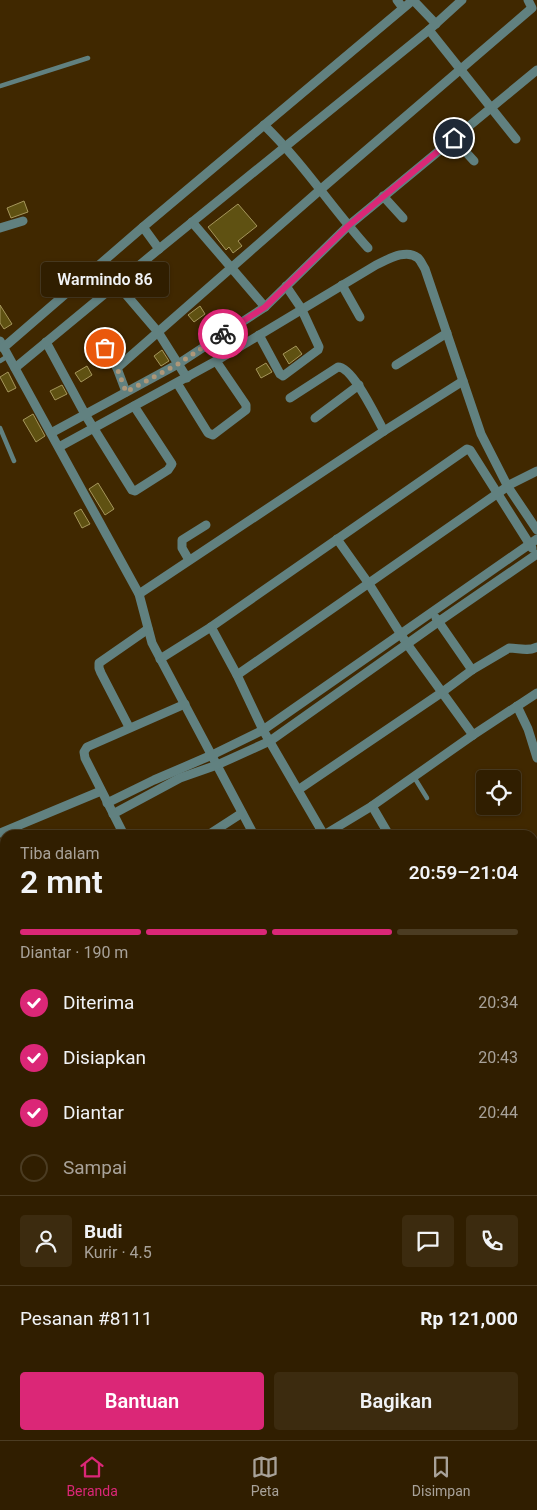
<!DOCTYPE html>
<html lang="id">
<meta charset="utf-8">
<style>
:root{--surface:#301e00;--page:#3c2b0f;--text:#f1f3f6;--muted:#a8a299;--line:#4b3c22;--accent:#db2777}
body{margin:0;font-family:Roboto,sans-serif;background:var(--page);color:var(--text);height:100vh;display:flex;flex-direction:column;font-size:19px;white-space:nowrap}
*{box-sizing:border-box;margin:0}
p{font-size:16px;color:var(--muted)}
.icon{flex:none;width:28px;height:28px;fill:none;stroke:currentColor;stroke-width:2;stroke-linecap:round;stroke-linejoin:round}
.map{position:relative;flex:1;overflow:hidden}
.details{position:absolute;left:0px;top:830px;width:538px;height:610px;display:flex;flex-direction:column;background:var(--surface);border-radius:15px 15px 0 0;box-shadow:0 1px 4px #0004,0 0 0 1px var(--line)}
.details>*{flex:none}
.fabs{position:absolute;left:476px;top:770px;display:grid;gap:10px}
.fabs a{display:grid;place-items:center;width:45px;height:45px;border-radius:5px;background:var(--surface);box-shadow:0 1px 4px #0004,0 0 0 1px var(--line);font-size:25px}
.pin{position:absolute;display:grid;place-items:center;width:42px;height:42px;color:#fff;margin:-21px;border:2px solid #fff;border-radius:50%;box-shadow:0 1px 5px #0007}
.courier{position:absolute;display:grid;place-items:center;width:50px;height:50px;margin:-25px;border:4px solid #db2777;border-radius:50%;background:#fff;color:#222;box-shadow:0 1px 6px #0007}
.bubble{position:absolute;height:35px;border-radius:5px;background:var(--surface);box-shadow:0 1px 4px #0004,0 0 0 1px var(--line);font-size:16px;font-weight:600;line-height:35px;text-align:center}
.summary em{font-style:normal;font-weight:600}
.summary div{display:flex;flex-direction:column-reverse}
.summary{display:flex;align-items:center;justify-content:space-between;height:85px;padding:0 20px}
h1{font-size:32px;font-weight:600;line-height:38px}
.bar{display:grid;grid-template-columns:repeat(4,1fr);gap:8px 5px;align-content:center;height:60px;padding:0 20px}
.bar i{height:6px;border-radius:4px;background:var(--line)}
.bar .on{background:var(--accent)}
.bar p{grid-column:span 4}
.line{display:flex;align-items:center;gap:12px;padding:0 20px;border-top:1px solid var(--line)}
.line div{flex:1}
.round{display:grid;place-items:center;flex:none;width:52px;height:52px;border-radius:5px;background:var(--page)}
ol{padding:0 20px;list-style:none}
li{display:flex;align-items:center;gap:15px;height:55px}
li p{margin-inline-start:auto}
li .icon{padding:5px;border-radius:50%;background:var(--accent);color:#fff;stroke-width:4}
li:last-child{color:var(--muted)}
li i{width:28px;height:28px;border:2px solid var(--line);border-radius:50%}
.button{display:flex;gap:10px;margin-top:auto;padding:10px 20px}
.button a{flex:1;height:58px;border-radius:5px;background:var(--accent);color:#fff;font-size:20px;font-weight:600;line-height:58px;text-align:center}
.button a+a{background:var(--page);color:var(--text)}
.tab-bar{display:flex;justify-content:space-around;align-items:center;height:70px;border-top:1px solid var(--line);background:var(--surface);font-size:14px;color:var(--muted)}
.tab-bar a{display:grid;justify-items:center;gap:2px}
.tab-bar .on{color:var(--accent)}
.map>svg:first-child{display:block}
</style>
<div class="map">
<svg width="537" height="1440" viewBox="0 0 537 1440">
<rect width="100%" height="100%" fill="#402800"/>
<g fill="#5f5112" stroke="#a5965b">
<polygon points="24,201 28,212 11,218 7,208"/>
<polygon points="238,204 257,226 238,241 242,246 233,253 229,247 226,250 208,227"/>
<polygon points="0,305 12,324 4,329 0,323"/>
<polygon points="200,306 205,314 194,322 188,315"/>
<polygon points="296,346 302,354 289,364 283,354"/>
<polygon points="162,350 169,361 161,366 154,356"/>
<polygon points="266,363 272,372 261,378 256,369"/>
<polygon points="87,366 92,375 81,382 75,373"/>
<polygon points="8,372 16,388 8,392 0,377"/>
<polygon points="62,385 67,394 55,400 50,391"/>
<polygon points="33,414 45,436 36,442 23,420"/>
<polygon points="98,483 114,509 105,515 89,489"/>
<polygon points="81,509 90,524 82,528 74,513"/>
</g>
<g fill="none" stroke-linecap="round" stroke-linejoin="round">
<g stroke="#618180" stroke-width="4.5">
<polyline points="0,86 88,58"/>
<polyline points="0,361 8,356"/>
<polyline points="0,428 14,461"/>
<polyline points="414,777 427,798"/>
</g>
<g stroke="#618180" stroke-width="9">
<polyline points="397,0 403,8"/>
<polyline points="413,0 436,24"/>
<polyline points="429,30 516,139"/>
<path d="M 264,125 C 303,163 332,208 368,248"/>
<polyline points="453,138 474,161"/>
<polyline points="383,196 403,218"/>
<polyline points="192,222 265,307 348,226 537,70"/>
<polyline points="143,227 159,249"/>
<polyline points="0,228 23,221"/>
<polyline points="117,284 158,332 187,378"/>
<polyline points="342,285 360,317"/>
<polyline points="259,335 280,374 283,376 318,350 319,347 301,308 286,286"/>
<polyline points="0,341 139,594 152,643 254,835"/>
<polyline points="46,342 86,416 132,490 135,491 168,470 172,464 134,406"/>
<polyline points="105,347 117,368 126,392"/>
<polyline points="3,348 143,227 413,0"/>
<polyline points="396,365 447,333"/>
<polyline points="15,368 159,249 429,30 462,0"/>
<polyline points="117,368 320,190 532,8 528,0"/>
<polyline points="177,383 208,433 213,435 246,410 246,405 216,361"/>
<path d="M 290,398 L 338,367 C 353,367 376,417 384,431"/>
<polyline points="315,418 359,385"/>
<polyline points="51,433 178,364 265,307"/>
<path d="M 59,447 L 216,361 L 376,265 C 387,260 406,248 418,258 C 421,261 423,266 425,269 L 481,434 L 508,487 L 537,530"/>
<polyline points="337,539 369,584 407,644 473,735"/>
<polyline points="189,560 182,548 182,540 206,525"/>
<polyline points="139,594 384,431 463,381"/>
<polyline points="436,618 472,670"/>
<polyline points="211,627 237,675 263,730 324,835"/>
<polyline points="160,659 211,627 467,449 470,450 532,548"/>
<polyline points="237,675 511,484 537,471"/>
<polyline points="517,706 528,729 537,758"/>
<polyline points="129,727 101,673 99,668 99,663 148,629"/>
<path d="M 298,790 L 441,693 L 472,670 L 509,648 C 519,648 527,652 537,647"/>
<polyline points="107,803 154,780 212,755 263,730 537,539"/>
<polyline points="372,806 389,835"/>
<polyline points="113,814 180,778 217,765 270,741 438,622 537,554"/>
<polyline points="0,833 101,791"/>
<polyline points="124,835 85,758 84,752 87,747 185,704"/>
<polyline points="208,835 242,813"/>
<polyline points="324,835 372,806 473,735 537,693"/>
<polyline points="0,896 5,893"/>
<polyline points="0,910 5,907"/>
<polyline points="0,974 5,972"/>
<polyline points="0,1037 5,1034"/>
<polyline points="532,1199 537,1196"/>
<polyline points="532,1258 537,1255"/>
<polyline points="532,1329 537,1337"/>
<polyline points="532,1350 537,1348"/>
<polyline points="0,1381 5,1378"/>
<polyline points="532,1411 537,1410"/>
<polyline points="0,1428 8,1440"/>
<polyline points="157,1435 160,1440"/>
<polyline points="260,1435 263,1440"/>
<polyline points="20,1440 29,1435"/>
<polyline points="138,1440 146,1435"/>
<polyline points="295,1440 304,1435"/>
<polyline points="431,1440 449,1435"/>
</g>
<g stroke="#618180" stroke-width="10">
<polyline points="532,986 537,984"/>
<polyline points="0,1289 5,1286"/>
</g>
</g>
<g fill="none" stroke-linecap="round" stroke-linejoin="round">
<polyline stroke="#ad9779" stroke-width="5" stroke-dasharray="0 9" points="105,348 117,368 126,392 178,364 223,334"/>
<polyline stroke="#db2777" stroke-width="6" points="223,334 265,307 348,226 454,138"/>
</g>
</svg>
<div class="fabs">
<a><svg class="icon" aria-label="locate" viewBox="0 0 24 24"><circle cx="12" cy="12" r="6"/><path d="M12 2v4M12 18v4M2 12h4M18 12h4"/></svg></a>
</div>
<div class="pin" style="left:105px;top:348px;background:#ea580c"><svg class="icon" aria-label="bag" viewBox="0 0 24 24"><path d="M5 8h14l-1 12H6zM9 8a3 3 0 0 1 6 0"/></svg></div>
<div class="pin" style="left:454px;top:138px;background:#1f2937"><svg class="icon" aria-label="home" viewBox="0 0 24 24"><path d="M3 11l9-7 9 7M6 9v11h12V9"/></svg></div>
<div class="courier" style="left:223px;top:334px"><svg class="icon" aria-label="bike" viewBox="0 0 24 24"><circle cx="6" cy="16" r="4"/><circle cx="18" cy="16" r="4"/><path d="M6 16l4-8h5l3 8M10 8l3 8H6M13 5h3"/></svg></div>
<div class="bubble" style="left:41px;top:262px;width:128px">Warmindo 86</div>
<section class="details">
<div class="summary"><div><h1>2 mnt</h1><p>Tiba dalam</p></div><em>20:59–21:04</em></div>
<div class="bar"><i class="on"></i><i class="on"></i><i class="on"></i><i></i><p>Diantar · 190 m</p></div>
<ol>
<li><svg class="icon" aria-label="check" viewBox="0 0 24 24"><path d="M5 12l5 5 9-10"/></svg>Diterima<p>20:34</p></li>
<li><svg class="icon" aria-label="check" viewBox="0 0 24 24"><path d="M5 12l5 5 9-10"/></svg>Disiapkan<p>20:43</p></li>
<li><svg class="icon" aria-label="check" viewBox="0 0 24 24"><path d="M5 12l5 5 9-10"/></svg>Diantar<p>20:44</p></li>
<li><i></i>Sampai</li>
</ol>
<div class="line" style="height:90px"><a class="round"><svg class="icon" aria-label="person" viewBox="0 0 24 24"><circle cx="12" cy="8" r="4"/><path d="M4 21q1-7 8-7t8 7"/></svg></a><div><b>Budi</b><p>Kurir · 4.5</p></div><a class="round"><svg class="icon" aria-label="chat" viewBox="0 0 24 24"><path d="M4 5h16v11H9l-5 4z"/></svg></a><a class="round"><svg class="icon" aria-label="phone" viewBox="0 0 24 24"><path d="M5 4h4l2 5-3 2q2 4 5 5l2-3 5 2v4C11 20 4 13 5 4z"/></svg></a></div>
<div class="line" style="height:65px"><div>Pesanan #8111</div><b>Rp 121,000</b></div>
<div class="button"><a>Bantuan</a><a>Bagikan</a></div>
</section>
</div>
<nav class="tab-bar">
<a class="on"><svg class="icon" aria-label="home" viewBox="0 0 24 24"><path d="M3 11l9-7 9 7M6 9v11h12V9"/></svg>Beranda</a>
<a><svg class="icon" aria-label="map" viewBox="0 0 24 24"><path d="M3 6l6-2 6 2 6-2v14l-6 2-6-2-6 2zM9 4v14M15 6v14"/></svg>Peta</a>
<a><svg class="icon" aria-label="saved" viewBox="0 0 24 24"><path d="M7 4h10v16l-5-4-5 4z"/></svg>Disimpan</a>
</nav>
